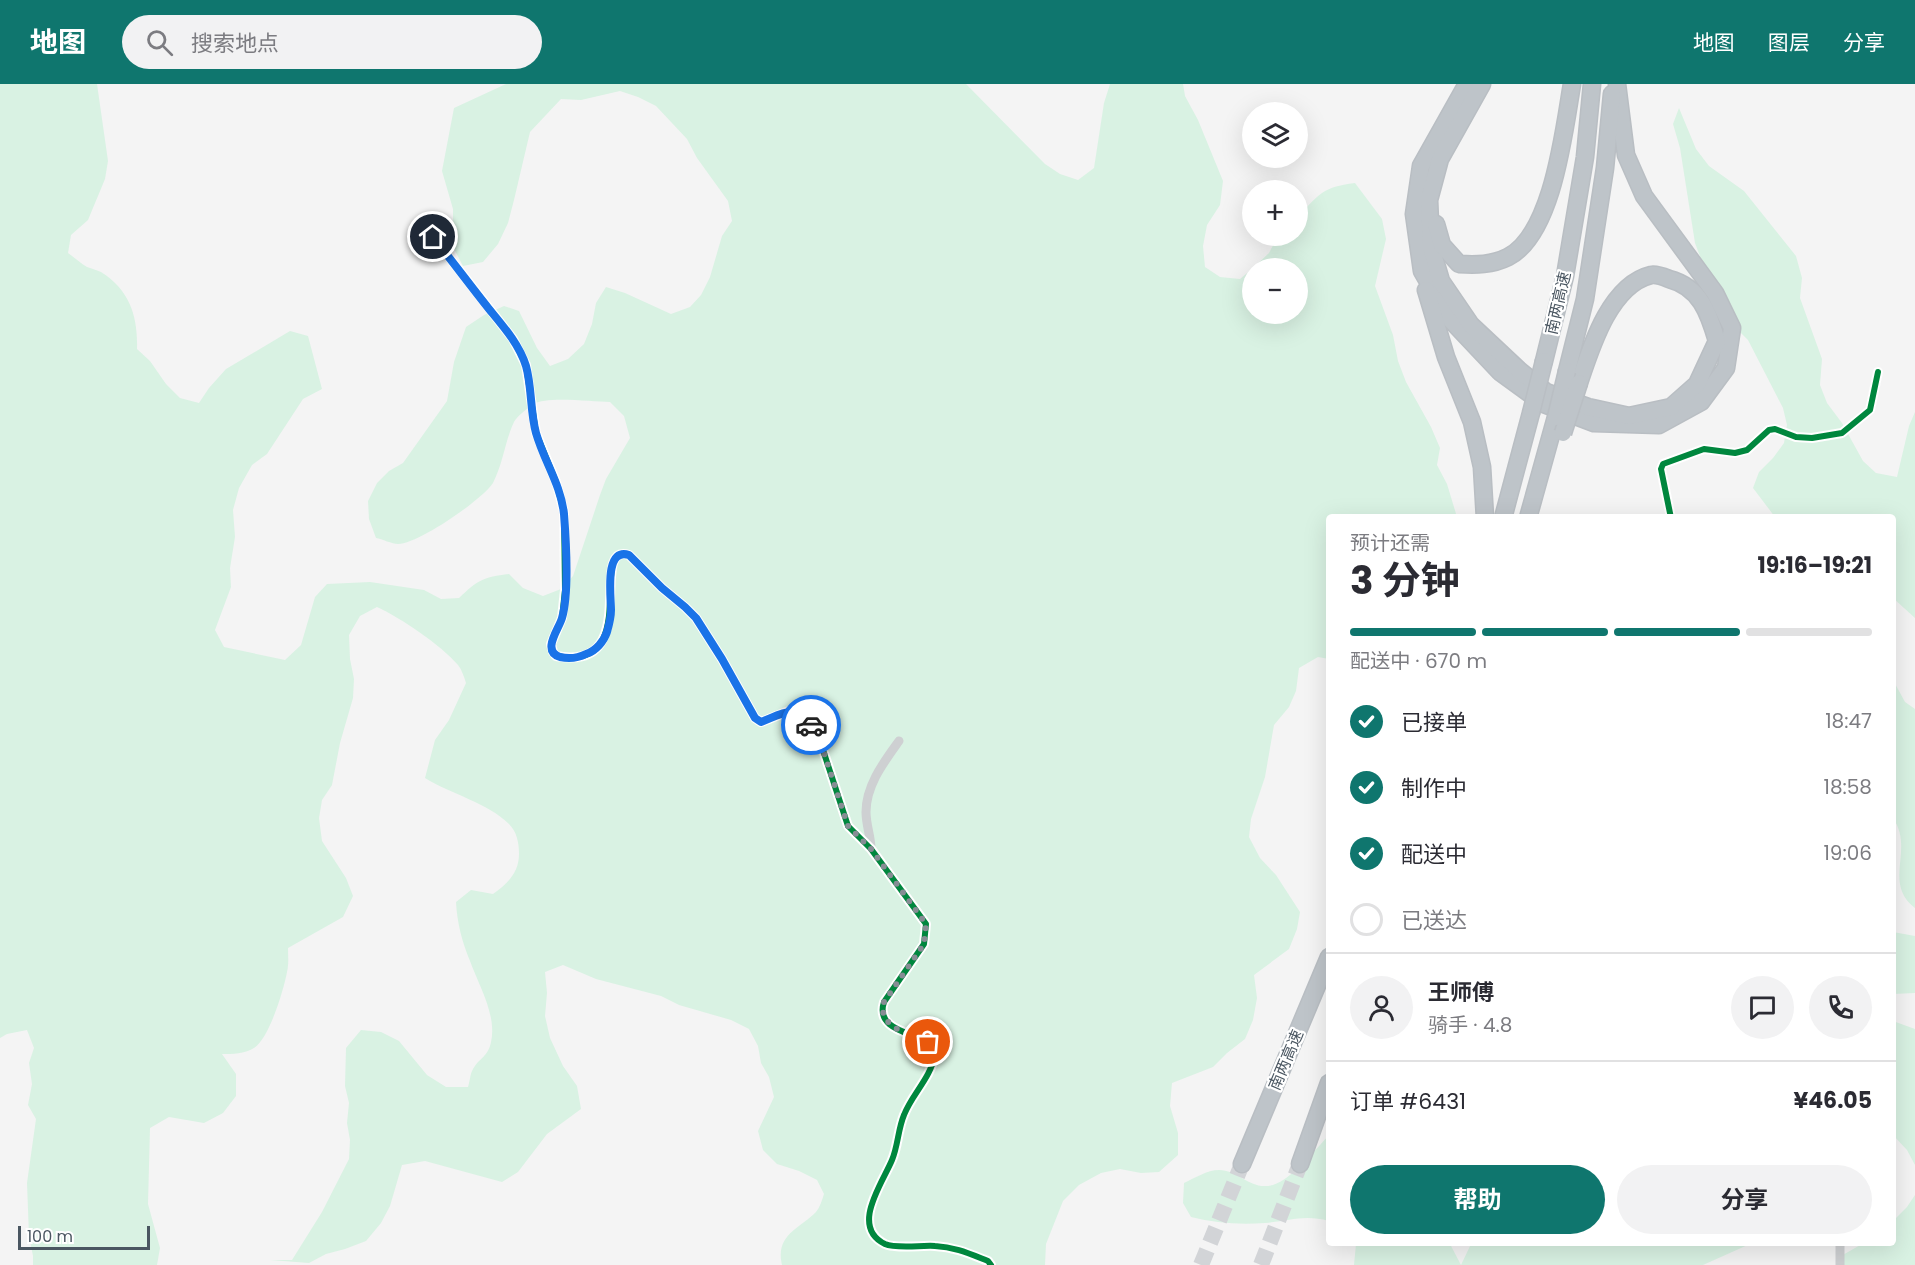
<!DOCTYPE html>
<html lang="zh">
<meta charset="utf-8">
<style>
:root{--surface:#fff;--page:#f2f2f3;--text:#2b2b33;--muted:#7c7c81;--line:#e1e1e2;--accent:#0f766e}
body{margin:0;font-family:Poppins,"Noto Sans SC",sans-serif;background:var(--page);color:var(--text);height:100vh;display:flex;flex-direction:column;font-size:22px;white-space:nowrap}
*{box-sizing:border-box;margin:0}
p{font-size:20px;color:var(--muted)}
.icon{flex:none;width:33px;height:33px;fill:none;stroke:currentColor;stroke-width:2;stroke-linecap:round;stroke-linejoin:round}
.map{position:relative;flex:1;overflow:hidden}
.details{position:absolute;left:1326px;top:430px;width:570px;height:732px;display:flex;flex-direction:column;background:var(--surface);border-radius:6px;box-shadow:0 6px 24px #0002}
.details>*{flex:none}
.fabs{position:absolute;left:1242px;top:18px;display:grid;gap:12px}
.fabs a{display:grid;place-items:center;width:66px;height:66px;border-radius:50%;background:var(--surface);box-shadow:0 6px 24px #0002;font-size:30px}
.scale{position:absolute;left:18px;bottom:15px;width:132px;box-sizing:border-box;padding-left:6px;border:3px solid #4a5661;border-top:0;font-size:16px;line-height:21px;white-space:nowrap;color:#4a5661;-webkit-text-stroke:4px #fff;paint-order:stroke}
.pin{position:absolute;display:grid;place-items:center;width:51px;height:51px;color:#fff;margin:-26px;border:3px solid #fff;border-radius:50%;box-shadow:0 2px 6px #0007}
.courier{position:absolute;display:grid;place-items:center;width:60px;height:60px;margin:-30px;border:4px solid #1a73e8;border-radius:50%;background:#fff;color:#222;box-shadow:0 2px 8px #0007}
.head em{font-style:normal;font-weight:700}
.head div{display:flex;flex-direction:column-reverse}
.head{display:flex;align-items:center;justify-content:space-between;height:102px;padding:0 24px}
h1{font-size:39px;font-weight:700;line-height:45px}
.bar{display:grid;grid-template-columns:repeat(4,1fr);gap:9px 6px;align-content:center;height:72px;padding:0 24px}
.bar i{height:8px;border-radius:4px;background:var(--line)}
.bar .selected{background:var(--accent)}
.bar p{grid-column:span 4}
.line{display:flex;align-items:center;gap:15px;padding:0 24px;border-top:2px solid var(--line)}
.line div{flex:1}
.round{display:grid;place-items:center;flex:none;width:63px;height:63px;border-radius:32px;background:var(--page)}
ol{padding:0 24px;list-style:none}
li{display:flex;align-items:center;gap:18px;height:66px}
li p{margin-inline-start:auto}
li .icon{padding:6px;border-radius:50%;background:var(--accent);color:#fff;stroke-width:4}
li:last-child{color:var(--muted)}
li i{width:33px;height:33px;border:3px solid var(--line);border-radius:50%}
.action{display:flex;gap:12px;margin-top:auto;padding:12px 24px}
.action a{flex:1;height:69px;border-radius:36px;background:var(--accent);color:#fff;font-size:24px;font-weight:700;line-height:69px;text-align:center}
.action a+a{background:var(--page);color:var(--text)}
header{display:flex;align-items:center;gap:36px;box-sizing:border-box;height:84px;padding:0 30px;background:var(--accent);color:#fff}
header strong{font-size:28px}
nav{display:flex;gap:33px;margin-inline-start:auto;font-size:21px}
.search{width:420px;height:54px;background:var(--page);display:flex;align-items:center;gap:15px;box-sizing:border-box;padding:0 21px;border-radius:33px;color:var(--muted);font-size:22px}
.map>svg:first-child{display:block}
</style>
<header>
<strong>地图</strong>
<div class="search"><svg class="icon" aria-label="search" viewBox="0 0 24 24"><circle cx="10" cy="10" r="6"/><path d="M15 15l6 6"/></svg>搜索地点</div>
<nav><a>地图</a><a>图层</a><a>分享</a></nav>
</header>
<div class="map">
<svg width="1915" height="1181" viewBox="0 0 1915 1181">
<rect width="100%" height="100%" fill="#f4f4f4"/>
<g fill="#d9f2e3">
<path d="M 0,0 L 97,0 L 108,77 L 105,95 L 88,136 L 71,151 L 68,169 C 74,173 80,179 87,183 C 92,185 97,186 101,188 C 130,206 138,233 137,265 L 150,277 L 166,300 L 180,314 L 199,319 L 209,304 L 226,285 L 290,247 L 308,252 L 322,305 L 303,315 L 267,370 L 252,381 L 239,404 L 233,426 L 235,453 L 230,484 L 231,503 L 215,546 L 224,563 L 285,576 L 301,561 L 315,513 L 327,500 L 370,498 L 424,506 L 441,515 L 459,514 C 478,496 483,493 509,490 L 523,504 L 543,512 L 561,505 L 573,492 L 600,411 L 606,395 L 630,354 L 624,332 L 610,318 C 593,318 546,312 534,320 C 528,324 517,332 514,338 C 505,357 503,380 493,399 C 482,416 418,460 398,460 C 392,460 382,455 376,454 L 369,435 L 368,417 L 377,399 L 389,387 L 403,379 L 447,317 L 454,278 L 466,243 L 484,231 L 504,222 L 519,227 L 537,264 L 550,282 L 568,275 L 584,260 L 592,240 L 596,219 L 606,203 L 625,209 L 671,230 L 690,223 L 701,211 L 710,193 L 722,152 L 732,137 L 728,117 L 697,74 L 687,55 L 656,22 L 638,13 L 620,7 L 581,16 L 561,15 L 530,48 L 514,116 L 508,139 L 498,160 L 483,178 L 463,182 L 453,163 L 453,125 L 442,87 L 454,24 L 506,0 L 966,0 L 1045,80 L 1060,90 L 1078,96 L 1094,84 L 1104,19 L 1110,0 L 1183,0 L 1185,12 L 1198,36 L 1223,97 L 1220,121 L 1207,141 L 1203,162 L 1205,183 L 1220,193 L 1240,195 L 1252,185 L 1252,230 L 1298,230 L 1298,184 L 1253,184 L 1269,169 L 1278,152 L 1298,152 L 1298,132 C 1320,110 1322,103 1355,99 L 1382,135 L 1386,155 L 1375,202 L 1393,251 L 1398,277 L 1406,298 L 1431,343 L 1440,364 L 1437,381 L 1447,400 L 1457,433 L 1329,434 L 1329,575 L 1318,573 L 1299,584 L 1296,607 L 1289,623 L 1274,641 L 1265,693 L 1251,735 L 1249,753 L 1260,774 L 1276,791 L 1300,828 L 1297,845 L 1289,865 L 1254,891 L 1257,914 L 1253,936 L 1245,955 L 1227,969 L 1213,983 L 1172,999 L 1170,1022 L 1178,1049 L 1178,1071 L 1159,1088 L 1141,1089 L 1120,1085 L 1101,1089 L 1079,1101 L 1063,1117 L 1046,1160 L 1045,1181 L 782,1181 C 775,1151 799,1145 816,1128 C 820,1123 822,1116 824,1110 L 817,1096 L 799,1087 L 777,1080 L 763,1066 L 758,1047 L 774,1013 L 769,993 L 761,979 L 758,962 L 749,945 L 731,936 L 679,921 L 661,912 L 596,895 L 563,881 L 545,888 L 547,909 L 545,932 L 550,954 L 563,982 L 577,1002 L 581,1025 L 547,1050 L 518,1088 L 502,1098 L 425,1077 L 402,1081 L 390,1122 L 381,1139 L 366,1157 L 345,1165 L 326,1170 L 309,1179 L 270,1176 L 292,1176 L 322,1128 L 349,1075 L 350,1056 L 347,1039 L 349,1019 L 345,1002 L 346,964 L 361,946 L 381,948 L 399,957 L 427,991 L 446,1003 L 468,1003 C 470,997 470,990 473,985 C 480,973 488,973 491,958 C 497,931 479,902 470,877 C 462,858 457,838 456,818 L 471,806 L 493,810 C 507,800 519,789 519,770 C 519,759 517,748 509,740 C 488,719 451,710 425,694 L 435,656 L 449,636 L 466,599 C 464,593 462,586 458,581 C 441,561 401,534 377,523 L 360,532 L 349,551 L 350,575 L 354,595 L 353,614 L 340,659 L 332,701 L 322,716 L 319,734 L 322,757 L 346,794 L 353,812 L 343,833 L 288,864 C 288,872 289,880 287,888 C 284,905 269,955 254,964 C 244,970 233,970 222,970 L 236,990 L 236,1012 L 223,1029 L 204,1039 L 169,1033 L 150,1044 L 148,1120 L 160,1164 L 157,1181 L 33,1181 L 33,1172 L 29,1152 L 27,1099 L 36,1035 L 28,1021 L 32,1000 L 29,979 L 34,964 L 27,946 L 7,950 L 0,954 Z"/>
<polygon points="1679,24 1696,65 1709,82 1744,107 1796,172 1802,194 1800,214 1822,275 1820,301 1827,319 1842,339 1863,377 1876,389 1897,393 1909,342 1915,328 1915,534 1893,514 1893,434 1775,433 1753,404 1759,388 1773,374 1784,359 1787,341 1783,324 1748,256 1736,244 1701,175 1695,159 1680,64 1673,40"/>
<path d="M 1893,596 L 1905,618 L 1915,625 L 1915,824 C 1882,798 1915,766 1893,734 Z"/>
<polygon points="1893,848 1915,852 1915,909 1893,910"/>
<polygon points="1893,937 1915,945 1915,1081 1907,1066 1893,1051"/>
<path d="M 1329,1051 L 1329,1137 C 1305,1130 1288,1137 1265,1139 C 1239,1141 1215,1139 1191,1133 L 1183,1119 L 1184,1099 C 1195,1094 1207,1086 1219,1086 C 1239,1086 1250,1107 1273,1101 C 1292,1095 1315,1066 1329,1051 Z"/>
<polygon points="1915,1111 1915,1181 1836,1181 1841,1172 1862,1160 1893,1160 1893,1137 1907,1123"/>
<polygon points="1356,1160 1450,1160 1461,1181 1471,1160 1750,1160 1703,1181 1354,1181"/>
</g>
<g fill="none" stroke-linecap="round" stroke-linejoin="round">
<g stroke="#d2d4d7" stroke-width="16" stroke-dasharray="16 8" stroke-linecap="butt">
<polyline points="1201,1181 1242,1080"/>
<polyline points="1261,1181 1300,1080"/>
</g>
<defs>
<g id="highway">
<polyline points="1467,0 1421,82 1414,130 1422,187 1449,234 1500,288 1544,320 1594,339 1659,341 1701,318 1726,284 1732,244 1715,209 1644,112 1626,71 1617,0"/>
<path d="M 1482,0 L 1440,75 L 1429,116 L 1431,163 L 1441,197 L 1471,241 L 1520,287 L 1546,308 L 1588,323 L 1629,332 L 1671,323 L 1697,300 L 1717,257 C 1709,229 1700,203 1669,195 C 1664,193 1657,190 1651,191 C 1610,201 1591,263 1579,299"/>
<path d="M 1436,140 L 1442,161 L 1459,180 C 1476,181 1492,181 1508,173 C 1553,150 1564,46 1572,0"/>
<polyline points="1426,206 1446,273 1472,338 1482,383 1485,434"/>
<polyline points="1544,277 1565,192 1585,73 1592,0"/>
<polyline points="1567,287 1585,215 1605,84 1612,10"/>
<polyline points="1503,434 1531,329"/>
<polyline points="1528,434 1556,333"/>
<polyline points="1242,1080 1329,873"/>
<polyline points="1300,1080 1329,999"/>
</g>
</defs>
<use href="#highway" stroke="#b9bec3" stroke-width="19"/>
<g stroke="#ced0d2" stroke-width="9">
<path d="M 420,136 L 513,255 L 526,281 L 536,349 L 556,398 L 564,428 L 565,506 L 562,534 L 551,560 L 553,568 L 556,572 C 645,589 586,458 629,471 L 662,504 L 685,523 L 696,534 L 722,575 L 755,634 L 761,638 L 789,627 L 799,629 L 809,638 L 820,657 L 848,742 L 871,765 L 926,840 L 924,860 L 884,918 C 872,954 939,948 935,970 C 931,994 912,1010 904,1031 C 898,1045 898,1062 892,1076 C 882,1100 850,1143 885,1160 C 896,1165 922,1161 935,1162 C 955,1163 970,1170 988,1177 L 991,1181"/>
<polyline points="1671,434 1661,385 1663,380 1704,365 1735,369 1747,366 1769,346 1775,345 1796,353 1812,354 1842,349 1870,326 1878,288"/>
<path d="M 871,765 C 871,753 866,741 866,728 C 866,701 884,678 899,657"/>
<polyline points="1840,1160 1840,1181"/>
</g>
<use href="#highway" stroke="#bec4c9" stroke-width="16"/>
<defs>
<g id="highway-bridge">
<polyline points="1531,329 1544,277"/>
<polyline points="1556,333 1567,287"/>
<polyline points="1563,349 1579,299"/>
</g>
</defs>
<use href="#highway-bridge" stroke="#b9bec3" stroke-width="19" stroke-linecap="butt"/>
<use href="#highway-bridge" stroke="#bec4c9" stroke-width="16"/>
<defs>
<g id="cycleway">
<path d="M 420,136 L 513,255 L 526,281 L 536,349 L 556,398 L 564,428 L 565,506 L 562,534 L 551,560 L 553,568 L 556,572 C 645,589 586,458 629,471 L 662,504 L 685,523 L 696,534 L 722,575 L 755,634 L 761,638 L 789,627 L 799,629 L 809,638 L 820,657 L 848,742 L 871,765 L 926,840 L 924,860 L 884,918 C 872,954 939,948 935,970 C 931,994 912,1010 904,1031 C 898,1045 898,1062 892,1076 C 882,1100 850,1143 885,1160 C 896,1165 922,1161 935,1162 C 955,1163 970,1170 988,1177 L 991,1181"/>
<polyline points="1671,434 1661,385 1663,380 1704,365 1735,369 1747,366 1769,346 1775,345 1796,353 1812,354 1842,349 1870,326 1878,288"/>
</g>
</defs>
<use href="#cycleway" stroke="#fff" stroke-width="10"/>
<use href="#cycleway" stroke="#00873e" stroke-width="6"/>
</g>
<g fill="none" stroke-linecap="round" stroke-linejoin="round">
<path stroke="#868d94" stroke-width="6" stroke-dasharray="0 10.8" d="M 811,641 L 820,657 L 848,742 L 871,765 L 926,840 L 924,860 L 884,918 C 876,943 911,951 928,958"/>
<path stroke="#1a73e8" stroke-width="8" d="M 433,153 C 452,177 470,201 489,225 C 503,242 519,260 526,282 C 532,303 530,327 536,349 C 544,377 561,401 564,430 C 566,456 569,510 562,534 C 559,545 541,567 560,573 C 569,575 578,574 586,570 C 596,567 604,557 607,548 C 609,541 611,532 611,526 C 611,512 604,463 629,471 L 662,504 L 685,523 L 696,534 L 722,575 L 755,634 L 761,638 C 782,630 795,619 811,641"/>
</g>
<g text-anchor="middle" dominant-baseline="central" stroke-width="4.5" stroke-linejoin="round" paint-order="stroke">
<g font-size="16" fill="#4a5661" stroke="#fff">
<text transform="translate(1558 219) rotate(-77)">南两高速</text>
<text transform="translate(1286 976) rotate(-67)">南两高速</text>
</g>
</g>
</svg>
<div class="fabs">
<a><svg class="icon" aria-label="layers" viewBox="0 0 24 24"><path d="M12 4l9 5-9 5-9-5zM3 14l9 5 9-5"/></svg></a>
<a>+</a>
<a>−</a>
</div>
<div class="scale">100 m</div>
<div class="pin" style="left:928px;top:958px;background:#ea580c"><svg class="icon" aria-label="bag" viewBox="0 0 24 24"><path d="M5 8h14l-1 12H6zM9 8a3 3 0 0 1 6 0"/></svg></div>
<div class="pin" style="left:433px;top:153px;background:#1f2937"><svg class="icon" aria-label="home" viewBox="0 0 24 24"><path d="M3 11l9-7 9 7M6 9v11h12V9"/></svg></div>
<div class="courier" style="left:811px;top:641px"><svg class="icon" aria-label="car" viewBox="0 0 24 24"><path d="M5 17H2v-5l4-1 3-4h7l3 4 3 1v5h-3M9 17h6M6 11h13"/><circle cx="7" cy="17" r="2"/><circle cx="17" cy="17" r="2"/></svg></div>
<section class="details">
<div class="head"><div><h1>3 分钟</h1><p>预计还需</p></div><em>19:16–19:21</em></div>
<div class="bar"><i class="selected"></i><i class="selected"></i><i class="selected"></i><i></i><p>配送中 · 670 m</p></div>
<ol>
<li><svg class="icon" aria-label="check" viewBox="0 0 24 24"><path d="M5 12l5 5 9-10"/></svg>已接单<p>18:47</p></li>
<li><svg class="icon" aria-label="check" viewBox="0 0 24 24"><path d="M5 12l5 5 9-10"/></svg>制作中<p>18:58</p></li>
<li><svg class="icon" aria-label="check" viewBox="0 0 24 24"><path d="M5 12l5 5 9-10"/></svg>配送中<p>19:06</p></li>
<li><i></i>已送达</li>
</ol>
<div class="line" style="height:108px"><a class="round"><svg class="icon" aria-label="person" viewBox="0 0 24 24"><circle cx="12" cy="8" r="4"/><path d="M4 21q1-7 8-7t8 7"/></svg></a><div><b>王师傅</b><p>骑手 · 4.8</p></div><a class="round"><svg class="icon" aria-label="chat" viewBox="0 0 24 24"><path d="M4 5h16v11H9l-5 4z"/></svg></a><a class="round"><svg class="icon" aria-label="phone" viewBox="0 0 24 24"><path d="M5 4h4l2 5-3 2q2 4 5 5l2-3 5 2v4C11 20 4 13 5 4z"/></svg></a></div>
<div class="line" style="height:78px"><div>订单 #6431</div><b>¥46.05</b></div>
<div class="action"><a>帮助</a><a>分享</a></div>
</section>
</div>
